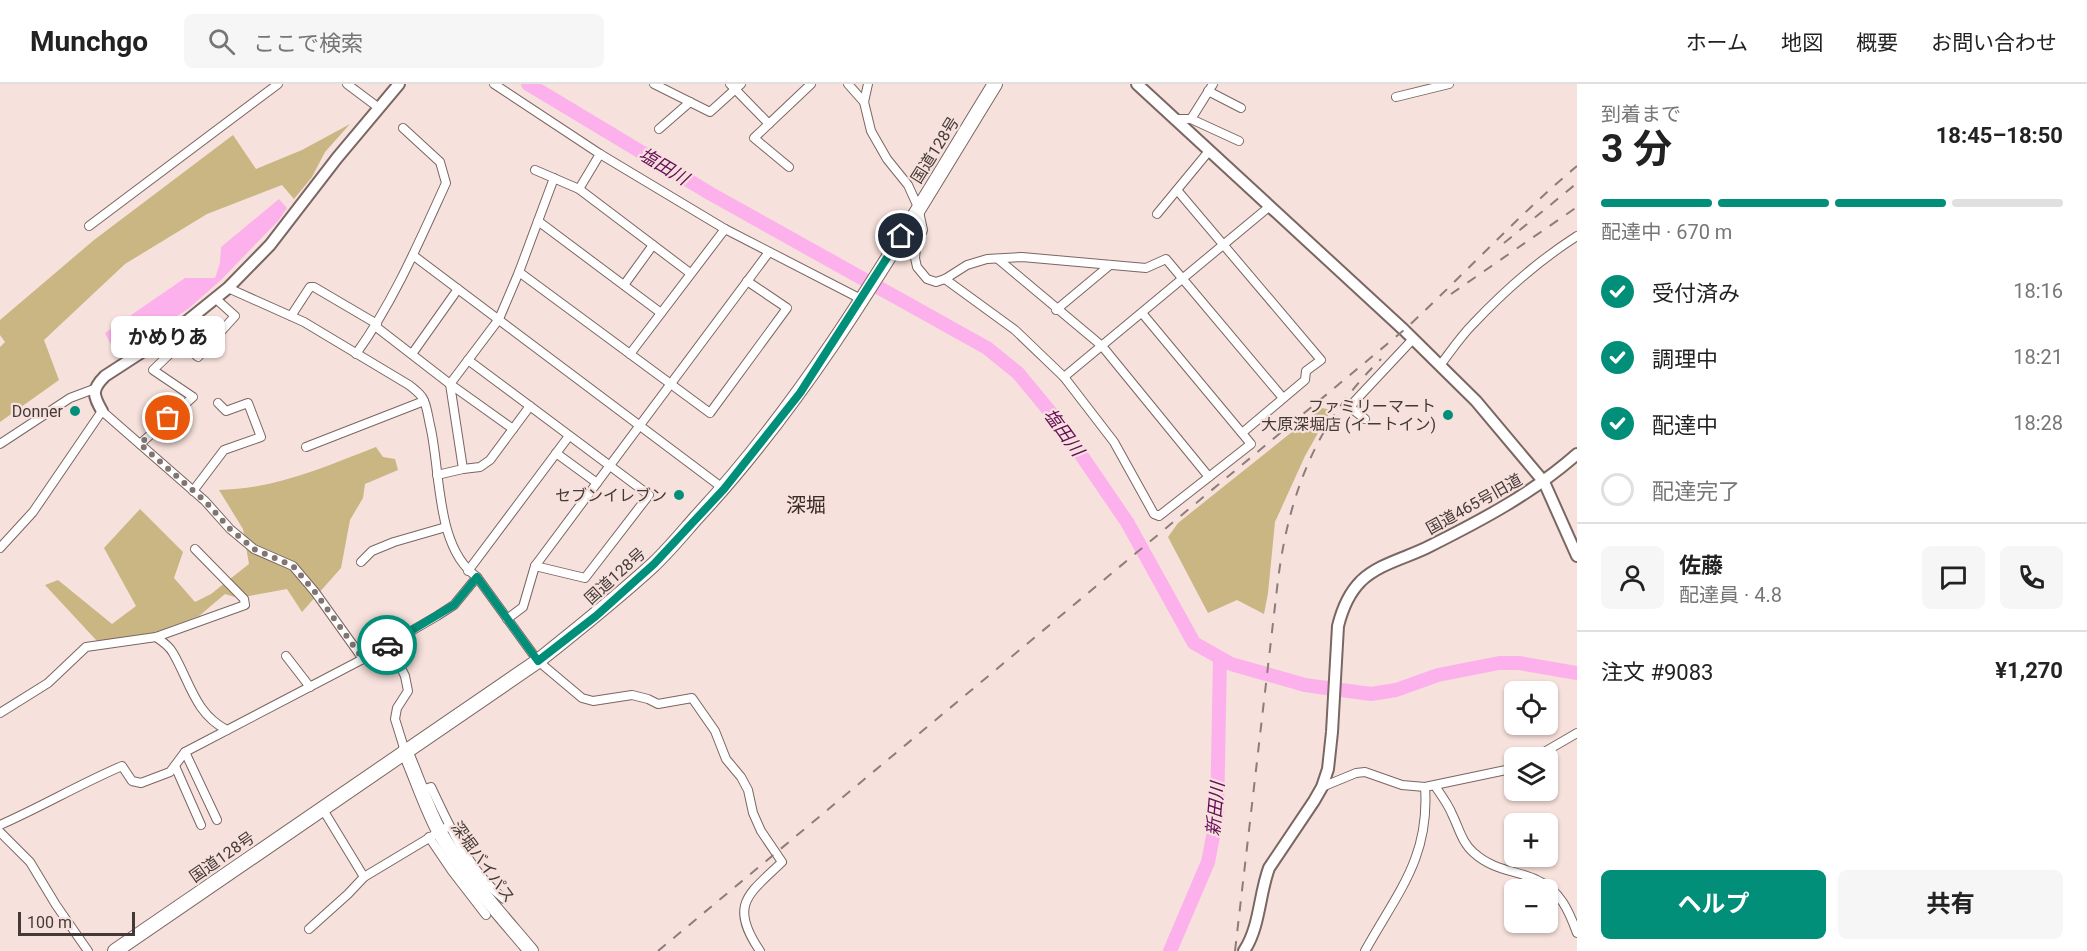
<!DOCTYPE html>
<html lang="ja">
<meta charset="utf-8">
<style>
:root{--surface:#fff;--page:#f6f6f6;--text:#222;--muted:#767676;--line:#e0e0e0;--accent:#028f79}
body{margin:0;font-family:Roboto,"Noto Sans JP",sans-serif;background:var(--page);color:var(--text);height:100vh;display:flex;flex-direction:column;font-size:22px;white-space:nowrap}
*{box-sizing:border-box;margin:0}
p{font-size:20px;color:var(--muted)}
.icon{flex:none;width:33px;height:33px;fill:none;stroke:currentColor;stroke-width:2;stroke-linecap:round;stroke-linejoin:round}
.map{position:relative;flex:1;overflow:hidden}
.sheet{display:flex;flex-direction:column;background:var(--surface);width:510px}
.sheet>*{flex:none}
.controls{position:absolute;left:1504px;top:597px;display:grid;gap:12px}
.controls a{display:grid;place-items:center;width:54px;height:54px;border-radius:9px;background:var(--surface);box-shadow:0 2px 4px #0004;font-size:30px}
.scale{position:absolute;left:18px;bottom:15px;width:117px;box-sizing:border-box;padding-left:6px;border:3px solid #433a38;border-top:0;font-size:16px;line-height:21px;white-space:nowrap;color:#433a38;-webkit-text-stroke:4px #f7e1dc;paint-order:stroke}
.pin{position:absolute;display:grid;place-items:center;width:51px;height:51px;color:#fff;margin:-26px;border:3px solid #fff;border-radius:50%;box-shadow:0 2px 6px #0007}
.courier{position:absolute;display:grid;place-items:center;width:60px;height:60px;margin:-30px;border:4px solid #028f79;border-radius:50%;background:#fff;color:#222;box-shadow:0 2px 8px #0007}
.bubble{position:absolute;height:42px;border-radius:9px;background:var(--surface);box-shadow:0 2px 4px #0004;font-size:20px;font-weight:700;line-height:42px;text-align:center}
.headline em{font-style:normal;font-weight:700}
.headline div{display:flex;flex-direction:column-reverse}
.headline{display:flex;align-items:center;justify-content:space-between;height:102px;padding:0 24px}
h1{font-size:39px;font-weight:700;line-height:45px}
.bar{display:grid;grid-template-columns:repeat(4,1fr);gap:9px 6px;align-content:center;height:72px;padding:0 24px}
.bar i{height:8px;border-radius:4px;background:var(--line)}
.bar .on{background:var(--accent)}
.bar p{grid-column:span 4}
.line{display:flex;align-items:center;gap:15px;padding:0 24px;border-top:2px solid var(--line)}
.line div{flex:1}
.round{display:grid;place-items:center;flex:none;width:63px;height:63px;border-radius:9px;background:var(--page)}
ol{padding:0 24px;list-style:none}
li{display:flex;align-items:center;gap:18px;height:66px}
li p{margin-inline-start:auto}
li .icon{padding:6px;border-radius:50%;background:var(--accent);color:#fff;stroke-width:4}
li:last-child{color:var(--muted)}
li i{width:33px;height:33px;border:3px solid var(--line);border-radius:50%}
.button{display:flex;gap:12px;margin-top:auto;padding:12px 24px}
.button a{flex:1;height:69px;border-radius:9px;background:var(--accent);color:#fff;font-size:24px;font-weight:700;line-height:69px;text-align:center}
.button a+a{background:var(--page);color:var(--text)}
header{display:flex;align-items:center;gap:36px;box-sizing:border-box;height:84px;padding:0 30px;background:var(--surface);border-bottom:2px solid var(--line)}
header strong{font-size:28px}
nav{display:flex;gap:33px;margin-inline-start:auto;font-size:21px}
.search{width:420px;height:54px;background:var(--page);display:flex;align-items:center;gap:15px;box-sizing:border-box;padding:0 21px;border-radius:9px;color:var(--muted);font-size:22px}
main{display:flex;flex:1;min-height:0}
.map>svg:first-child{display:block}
</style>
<header>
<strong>Munchgo</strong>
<div class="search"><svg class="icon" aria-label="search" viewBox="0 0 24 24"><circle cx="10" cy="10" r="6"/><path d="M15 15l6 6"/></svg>ここで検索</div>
<nav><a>ホーム</a><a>地図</a><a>概要</a><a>お問い合わせ</a></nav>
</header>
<main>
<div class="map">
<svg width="1577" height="867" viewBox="0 0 1577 867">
<rect width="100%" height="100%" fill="#f7e1dc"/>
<g fill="#c9b682">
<polygon points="350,40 325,68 312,93 294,115 282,101 207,130 125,180 44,256 59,296 0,338 0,263 5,258 0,251 0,236 94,156 233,51 256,85 302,66"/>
<polygon points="1322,324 1331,326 1305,372 1275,438 1268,509 1264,530 1237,516 1208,529 1168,453 1178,439"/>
<path d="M 376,363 L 383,373 L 395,375 L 398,386 L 365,400 L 363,414 L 350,436 L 341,484 L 302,528 L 287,505 L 238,514 L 225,510 L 199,532 L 145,552 L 97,557 L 45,501 L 58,496 L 112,540 L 136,522 L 104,464 L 140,425 L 183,468 L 174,494 L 195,518 L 211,510 L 249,480 L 243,445 L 219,406 C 275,405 324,383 376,363 Z"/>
</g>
<path fill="#fcb1ec" d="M 279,115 L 287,124 L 279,136 L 221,196 L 188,225 L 152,248 C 152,238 145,237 136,236 C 128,244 124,256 115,262 L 110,259 L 105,249 L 185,194 L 215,194 L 220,179 L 221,163 Z"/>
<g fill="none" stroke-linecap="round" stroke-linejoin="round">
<g stroke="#fcb1ec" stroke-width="14">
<polyline points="528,0 711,110 987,264 1018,289 1060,340 1127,438 1194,559 1231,580 1305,601 1371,610 1396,606 1438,591 1499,579 1519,579 1577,589"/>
<polyline points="1170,867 1208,778 1217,732 1220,574"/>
</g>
<defs>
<g id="street">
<polyline points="347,0 379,24"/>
<polyline points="494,0 600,70 725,145 861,215"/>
<polyline points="654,0 710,28 741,0"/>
<polyline points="730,0 769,40"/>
<polyline points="848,0 864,18"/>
<polyline points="868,0 864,18 871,47 887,75 908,101 918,123 923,146 916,164 915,174 917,183 927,195 936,198 945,195 967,181 987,175 1022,173 1146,184 1166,175 1283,314"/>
<polyline points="1208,7 1241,24"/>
<polyline points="1396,13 1449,0"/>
<polyline points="1175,35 1191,35 1213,0"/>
<polyline points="1191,35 1239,57"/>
<polyline points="659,45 690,18"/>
<polyline points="789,83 754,54 811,0"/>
<polyline points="535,86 579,105 690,189"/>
<polyline points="579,105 600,70"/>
<polyline points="1177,106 1321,276 1306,287 1305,296 1242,349"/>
<polyline points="1157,130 1209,67"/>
<polyline points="538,137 661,229"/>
<polyline points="89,142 278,0"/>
<polyline points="414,172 724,405"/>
<polyline points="998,175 1102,262 1209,393"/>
<polyline points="519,188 710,329 787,224 747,197"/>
<polyline points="945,195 1015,246 1064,293 1114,358 1154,430 1159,432 1251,360 1142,229"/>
<polyline points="624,201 653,161"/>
<path d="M 228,204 L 304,238 L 409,301 C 413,304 419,309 422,313 C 427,320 428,333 430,341 C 441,386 435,464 477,493 L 538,577 L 582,614 L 593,617 L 632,611 L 648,615 L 658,620 L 692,614 L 715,647 L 726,675 L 741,693 L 748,706 L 753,729 L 761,747 L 782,778 C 749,810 728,820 760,867"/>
<polyline points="1056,226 1110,181"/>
<polyline points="291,232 310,203 314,203 377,240"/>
<polyline points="375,242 450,300 513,345"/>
<path d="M 356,270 C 394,217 419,158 446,99 L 440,78 L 403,44"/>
<polyline points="412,270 458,205"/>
<polyline points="630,270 725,145"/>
<polyline points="468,276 649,411 585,494 535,482"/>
<path d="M 1441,280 C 1451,267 1461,252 1473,240 C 1505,206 1538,177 1577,152"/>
<polyline points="1064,293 1270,122"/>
<polyline points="1365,335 1351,324 1354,318 1413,255"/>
<polyline points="0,360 70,314 94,305"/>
<polyline points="140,360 193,313 153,286 181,259 198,273 235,232 215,214"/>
<polyline points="306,363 424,317"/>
<polyline points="556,369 597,399"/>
<polyline points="463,385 480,383 490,376 530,322"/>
<polyline points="437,391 463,385 450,300 499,235 519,188 554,94"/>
<polyline points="193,407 224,366 261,353 248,319 226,327 218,319"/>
<polyline points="0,464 33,428 102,327 205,417 230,445 254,465 293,482 315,508 363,575"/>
<polyline points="361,478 372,467 394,458 446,443"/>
<polyline points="468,487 569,352"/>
<polyline points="507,535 523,523 535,482 769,168"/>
<path d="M 156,553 C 162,557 170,563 173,569 C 190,598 195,630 227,646"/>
<polyline points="389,560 405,592 408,607 397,624 395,635 405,667"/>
<polyline points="286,572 310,603"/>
<polyline points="0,629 48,599 86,563 156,553 245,521 244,515 195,465"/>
<polyline points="185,668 217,736"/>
<polyline points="1534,674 1577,649"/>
<polyline points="175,682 201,741"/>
<path d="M 1435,702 C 1441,711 1448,720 1452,730 C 1459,744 1462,759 1474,769 C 1494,787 1516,786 1537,796 C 1560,806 1569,827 1577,849"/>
<polyline points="1322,703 1356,689 1365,688 1402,701 1425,703 1506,686 1515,682"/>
<path d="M 421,706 L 431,703 C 450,743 469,787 504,815"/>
<polyline points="322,724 364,793"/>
<path d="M 0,741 C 41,723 80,700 122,682 L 132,697 L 141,699 L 170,688 L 185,668 L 363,575 L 437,532 L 454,521 L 477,493"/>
<polyline points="0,748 30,778 56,821 88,867"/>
<polyline points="429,753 452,787 486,831"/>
<polyline points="309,845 348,810 364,793 449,742"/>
<path d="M 1365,867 C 1397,809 1430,774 1425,703"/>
</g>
<g id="secondary">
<polyline points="1137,0 1404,246 1476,317 1544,398 1577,472"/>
<path d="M 102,327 C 93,311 91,306 105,292 L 176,246 L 228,204 L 270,161 L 337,74 L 399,0"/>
<path d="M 1244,867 C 1260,843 1259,811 1269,784 L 1314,717 L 1322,703 L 1328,685 L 1332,648 L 1338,542 C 1342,526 1349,509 1361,497 C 1380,479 1407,474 1430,462 C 1482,436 1533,409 1577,370"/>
</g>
<g id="highway">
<path d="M 405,667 C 417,694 426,723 440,749 C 465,792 499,829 531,867"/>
<path d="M 115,867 L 538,577 C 577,546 616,515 653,481 C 668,467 682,450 696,434 C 816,305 903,149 995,0"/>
</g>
</defs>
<use href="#street" stroke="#7a6662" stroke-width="10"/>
<use href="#secondary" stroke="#7a6662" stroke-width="14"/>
<use href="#highway" stroke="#7a6662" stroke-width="16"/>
<use href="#street" stroke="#fff" stroke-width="8"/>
<use href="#secondary" stroke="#fff" stroke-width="10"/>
<use href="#highway" stroke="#fff" stroke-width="14"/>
<g stroke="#8b7d7a" stroke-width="2" stroke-dasharray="10 10" stroke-linecap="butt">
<polyline points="1504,159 1577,99"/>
<polyline points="1451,210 1577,123"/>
<path d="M 658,867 L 1404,246 C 1463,192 1516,133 1577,82"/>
<path d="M 1235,867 L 1278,496 C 1289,409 1317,337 1381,275"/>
</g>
</g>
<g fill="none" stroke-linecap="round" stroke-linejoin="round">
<polyline stroke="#827471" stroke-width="6" stroke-dasharray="0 10.8" points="168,334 140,360 205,417 230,445 254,465 293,482 315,508 363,575 387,561"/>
<polyline stroke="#028f79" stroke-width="8" points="387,561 454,521 477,493 538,577 596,532 654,480 724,405 800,309 901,152"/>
</g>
<g fill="#028f79" stroke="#f7e1dc" stroke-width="2">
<circle cx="75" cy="327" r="6"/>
<circle cx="1448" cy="331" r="6"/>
<circle cx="679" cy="411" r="6"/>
</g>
<g text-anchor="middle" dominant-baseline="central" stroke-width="4.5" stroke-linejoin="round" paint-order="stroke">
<g font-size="16" fill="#433a38" stroke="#f7e1dc">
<text transform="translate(935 66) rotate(-58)">国道128号</text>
<text transform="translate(1474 420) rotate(-29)">国道465号旧道</text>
<text transform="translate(615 492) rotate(-42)">国道128号</text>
<text transform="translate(222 773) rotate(-35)">国道128号</text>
<text transform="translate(483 778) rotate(54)">深堀バイパス</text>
</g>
<g font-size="16" fill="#433a38" stroke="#f7e1dc" text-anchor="end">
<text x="1436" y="322">ファミリーマート<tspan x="1436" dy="18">大原深堀店 (イートイン)</tspan></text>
<text x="63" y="327">Donner</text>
<text x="667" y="411">セブンイレブン</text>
</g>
<g font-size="18" font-style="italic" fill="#650d59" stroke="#f7e1dc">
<text transform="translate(664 82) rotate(31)">塩田川</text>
<text transform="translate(1064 348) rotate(54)">塩田川</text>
<text transform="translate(1215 725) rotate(-85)">新田川</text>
</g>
<g font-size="20" fill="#3b2b27" stroke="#f7e1dc">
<text x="806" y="421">深堀</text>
</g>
</g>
</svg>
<div class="controls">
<a><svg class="icon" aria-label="locate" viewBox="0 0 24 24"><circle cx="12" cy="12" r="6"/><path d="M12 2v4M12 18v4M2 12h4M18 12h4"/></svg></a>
<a><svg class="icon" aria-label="layers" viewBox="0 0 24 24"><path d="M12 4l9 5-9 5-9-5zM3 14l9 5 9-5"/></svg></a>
<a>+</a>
<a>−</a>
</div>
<div class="scale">100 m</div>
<div class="pin" style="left:168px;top:334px;background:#ea580c"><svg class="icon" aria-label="bag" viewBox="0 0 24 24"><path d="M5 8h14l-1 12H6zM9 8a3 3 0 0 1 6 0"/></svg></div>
<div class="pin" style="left:901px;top:152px;background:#1f2937"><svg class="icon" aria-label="home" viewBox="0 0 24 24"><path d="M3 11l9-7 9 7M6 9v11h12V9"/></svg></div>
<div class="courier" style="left:387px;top:561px"><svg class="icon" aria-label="car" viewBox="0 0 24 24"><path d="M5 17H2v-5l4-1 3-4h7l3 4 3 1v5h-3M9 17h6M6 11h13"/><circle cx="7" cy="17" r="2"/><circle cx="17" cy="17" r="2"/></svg></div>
<div class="bubble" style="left:111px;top:232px;width:114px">かめりあ</div>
</div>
<section class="sheet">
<div class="headline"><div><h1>3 分</h1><p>到着まで</p></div><em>18:45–18:50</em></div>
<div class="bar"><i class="on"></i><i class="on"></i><i class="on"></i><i></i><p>配達中 · 670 m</p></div>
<ol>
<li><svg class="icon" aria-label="check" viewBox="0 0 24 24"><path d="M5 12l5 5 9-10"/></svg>受付済み<p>18:16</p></li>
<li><svg class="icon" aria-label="check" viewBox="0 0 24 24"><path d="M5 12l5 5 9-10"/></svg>調理中<p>18:21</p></li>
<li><svg class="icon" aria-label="check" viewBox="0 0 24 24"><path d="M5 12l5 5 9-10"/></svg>配達中<p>18:28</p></li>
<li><i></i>配達完了</li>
</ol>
<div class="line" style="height:108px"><a class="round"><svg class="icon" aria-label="person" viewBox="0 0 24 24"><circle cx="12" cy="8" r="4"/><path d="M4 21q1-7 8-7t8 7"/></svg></a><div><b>佐藤</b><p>配達員 · 4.8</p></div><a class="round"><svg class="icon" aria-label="chat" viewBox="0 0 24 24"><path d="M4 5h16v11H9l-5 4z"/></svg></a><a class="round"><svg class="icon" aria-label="phone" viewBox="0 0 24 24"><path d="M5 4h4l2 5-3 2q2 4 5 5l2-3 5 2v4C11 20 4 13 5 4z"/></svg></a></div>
<div class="line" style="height:78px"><div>注文 #9083</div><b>¥1,270</b></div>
<div class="button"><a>ヘルプ</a><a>共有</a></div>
</section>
</main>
